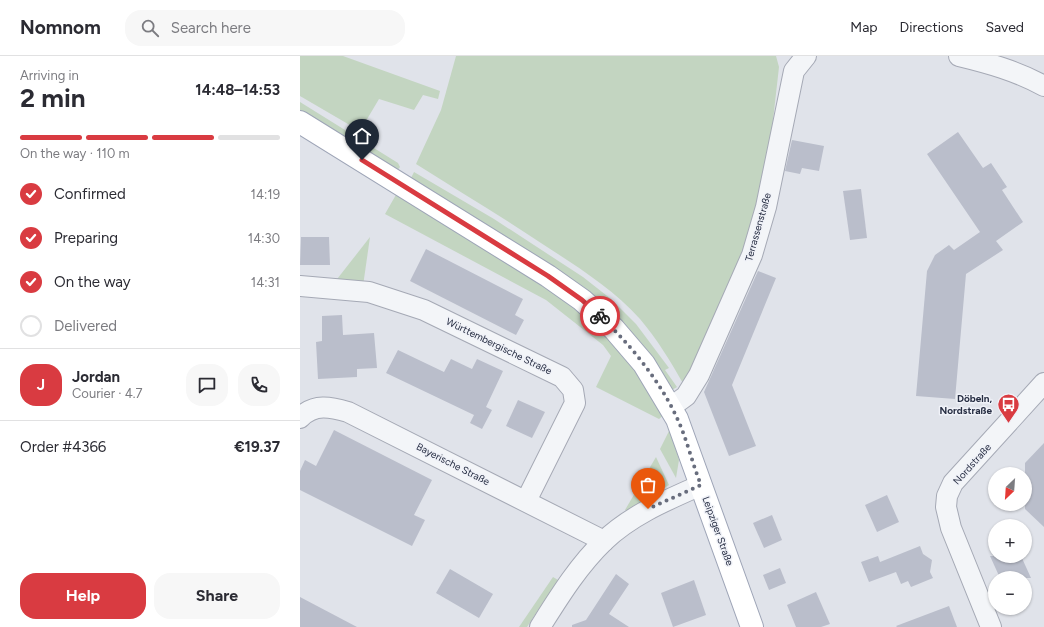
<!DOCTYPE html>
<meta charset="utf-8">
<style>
:root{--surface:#fff;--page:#f7f7f7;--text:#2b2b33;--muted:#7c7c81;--line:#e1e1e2;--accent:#d93b41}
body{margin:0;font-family:Figtree,sans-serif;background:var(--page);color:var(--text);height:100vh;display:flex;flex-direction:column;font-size:15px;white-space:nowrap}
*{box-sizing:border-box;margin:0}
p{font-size:13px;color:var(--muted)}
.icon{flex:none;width:22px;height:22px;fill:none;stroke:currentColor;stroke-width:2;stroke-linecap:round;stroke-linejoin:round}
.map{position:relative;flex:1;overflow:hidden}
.drawer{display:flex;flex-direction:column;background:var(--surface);width:300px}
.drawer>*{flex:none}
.needle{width:26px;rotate:205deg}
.buttons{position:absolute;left:688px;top:411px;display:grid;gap:8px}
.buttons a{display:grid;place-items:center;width:44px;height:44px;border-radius:50%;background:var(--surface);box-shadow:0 1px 3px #0004;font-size:20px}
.pin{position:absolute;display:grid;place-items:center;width:34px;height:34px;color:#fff;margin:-41px -17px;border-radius:50% 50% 50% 0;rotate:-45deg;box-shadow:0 0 4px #0007}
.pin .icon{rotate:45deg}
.courier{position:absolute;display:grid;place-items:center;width:40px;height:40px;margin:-20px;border:3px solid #d93b41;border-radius:50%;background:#fff;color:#222;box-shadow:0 1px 5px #0007}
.headline em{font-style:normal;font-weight:700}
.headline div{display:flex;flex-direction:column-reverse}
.headline{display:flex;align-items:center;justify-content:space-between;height:68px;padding:0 20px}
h1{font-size:26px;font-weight:700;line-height:30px}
.bar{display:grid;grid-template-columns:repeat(4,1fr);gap:6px 4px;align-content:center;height:48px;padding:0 20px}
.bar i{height:5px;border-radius:3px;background:var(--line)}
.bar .active{background:var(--accent)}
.bar p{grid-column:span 4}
.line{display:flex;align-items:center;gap:10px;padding:0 20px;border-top:1px solid var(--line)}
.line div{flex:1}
.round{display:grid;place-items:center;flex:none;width:42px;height:42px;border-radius:16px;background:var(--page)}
ol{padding:0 20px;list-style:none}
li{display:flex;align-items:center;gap:12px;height:44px}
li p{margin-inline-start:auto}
li .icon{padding:4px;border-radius:50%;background:var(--accent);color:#fff;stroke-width:4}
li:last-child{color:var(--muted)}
li i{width:22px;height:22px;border:2px solid var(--line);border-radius:50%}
.action{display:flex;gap:8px;margin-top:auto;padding:8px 20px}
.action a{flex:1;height:46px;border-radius:16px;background:var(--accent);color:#fff;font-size:16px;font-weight:700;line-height:46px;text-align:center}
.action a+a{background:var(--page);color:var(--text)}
header{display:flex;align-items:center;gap:24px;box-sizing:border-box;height:56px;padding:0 20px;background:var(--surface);border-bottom:1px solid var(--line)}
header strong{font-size:19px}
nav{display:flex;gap:22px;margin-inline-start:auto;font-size:14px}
.search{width:280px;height:36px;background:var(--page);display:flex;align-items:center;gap:10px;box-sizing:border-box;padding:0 14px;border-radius:16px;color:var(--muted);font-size:15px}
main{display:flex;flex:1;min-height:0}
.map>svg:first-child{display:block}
</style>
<header>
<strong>Nomnom</strong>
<div class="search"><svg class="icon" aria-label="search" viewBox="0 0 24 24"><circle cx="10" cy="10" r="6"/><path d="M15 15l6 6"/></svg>Search here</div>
<nav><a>Map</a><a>Directions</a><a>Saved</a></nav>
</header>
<main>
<section class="drawer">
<div class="headline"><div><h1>2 min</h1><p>Arriving in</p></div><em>14:48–14:53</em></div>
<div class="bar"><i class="active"></i><i class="active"></i><i class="active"></i><i></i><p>On the way · 110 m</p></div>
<ol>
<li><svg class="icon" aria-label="check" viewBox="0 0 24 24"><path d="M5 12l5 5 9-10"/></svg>Confirmed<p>14:19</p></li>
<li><svg class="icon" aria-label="check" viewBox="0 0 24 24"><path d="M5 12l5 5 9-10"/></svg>Preparing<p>14:30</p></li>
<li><svg class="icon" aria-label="check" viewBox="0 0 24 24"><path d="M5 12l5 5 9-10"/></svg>On the way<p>14:31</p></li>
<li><i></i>Delivered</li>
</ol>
<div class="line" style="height:72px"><b class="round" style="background:var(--accent);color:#fff">J</b><div><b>Jordan</b><p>Courier · 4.7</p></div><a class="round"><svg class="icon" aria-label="chat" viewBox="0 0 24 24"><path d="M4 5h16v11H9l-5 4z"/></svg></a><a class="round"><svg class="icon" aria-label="phone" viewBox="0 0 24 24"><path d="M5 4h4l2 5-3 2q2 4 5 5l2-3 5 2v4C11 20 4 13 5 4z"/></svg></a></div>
<div class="line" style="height:52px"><div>Order #4366</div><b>€19.37</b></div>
<div class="action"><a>Help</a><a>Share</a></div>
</section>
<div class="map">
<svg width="744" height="571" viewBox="0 0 744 571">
<rect width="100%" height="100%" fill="#e0e3ea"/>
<g fill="#c3d5c1">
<polygon points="0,0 43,0 140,35 138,43 123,39 114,54 79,43 60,75 0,40"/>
<path d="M 156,0 L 476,0 L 479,11 L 466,126 L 455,173 L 384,329 C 371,306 357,283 340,263 C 313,233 278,211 244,189 C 202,161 159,135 116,108 L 141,54 Z"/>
<polygon points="0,46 98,107 100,111 97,115 0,56"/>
<polygon points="114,116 194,163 283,221 311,243 336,268 369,312 365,314 377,331 372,334 310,255 284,231 110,124"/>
<polygon points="97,137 272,247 318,290 365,358 359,363 296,331 311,300 303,289 246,244 85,158"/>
<polygon points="70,181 63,230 34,227"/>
<polygon points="370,373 379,404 376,422 360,393"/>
<polygon points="356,401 369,429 327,455 325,454"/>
<polygon points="253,521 258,524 227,571 219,571"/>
</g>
<g fill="#babecb">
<polygon points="658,76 683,112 691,107 707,131 702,134 723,166 696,185 703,194 666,218 655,343 616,340 627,215 635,199 649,189 654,194 680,176 627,98"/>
<polygon points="492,84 524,90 519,115 502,112 500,118 485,115"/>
<polygon points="561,133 567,182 550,184 543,135"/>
<polygon points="1,181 29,181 30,209 0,209"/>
<polygon points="126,193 223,243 215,259 224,264 216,279 110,225"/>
<polygon points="458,215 476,222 432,329 456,390 429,400 404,336"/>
<polygon points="42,259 43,279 74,277 77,312 57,313 57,321 18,323 16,286 22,285 22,260"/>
<polygon points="98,294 144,316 151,303 172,313 177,303 203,315 186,351 192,354 182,373 170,367 174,359 86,317"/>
<polygon points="218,344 245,356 232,382 206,370"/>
<polygon points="34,374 132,424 114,459 125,464 112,490 0,434 0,415 5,404 16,410"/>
<polygon points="744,387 744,471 725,453 725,407"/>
<polygon points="587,439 599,466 577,476 565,449"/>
<polygon points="472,459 482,484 464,492 453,467"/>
<polygon points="620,490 623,498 632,504 630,516 633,522 611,531 608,525 601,528 596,516 569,526 561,506 578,500 580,506"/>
<polygon points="690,500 721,500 731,522 700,522"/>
<polygon points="480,512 486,527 469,534 463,519"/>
<polygon points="150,513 193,538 179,562 136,537"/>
<polygon points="316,518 329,528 309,558 329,571 272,571 272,569 286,564"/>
<polygon points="394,524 406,559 373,571 361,537"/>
<polygon points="516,536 530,568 521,571 496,571 487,549"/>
<polygon points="0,541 57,571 0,571"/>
<polygon points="649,550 657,571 597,571 596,570"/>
</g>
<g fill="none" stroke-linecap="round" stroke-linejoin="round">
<defs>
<g id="minor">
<path d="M 659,0 C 688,7 717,15 744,30"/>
<polyline points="0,230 69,236 124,254 262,321 273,334 275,347 226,445"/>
<polyline points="371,351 386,340 399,319 452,199 466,151 494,15 506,0"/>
<path d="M 0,362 C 14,347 31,351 48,356 L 304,485"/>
<path d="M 240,571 C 259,541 278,510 304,485 C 331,459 367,444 401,429"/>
<polyline points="691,571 651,472 646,451 647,440 653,427 744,327"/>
</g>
<polyline id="primary" points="0,66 248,220 282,244 314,273 344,308 377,363 452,571"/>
</defs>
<use href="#minor" stroke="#a5a9b5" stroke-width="22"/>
<use href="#primary" stroke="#9ea5b7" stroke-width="24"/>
<use href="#minor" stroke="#f3f5f8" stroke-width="20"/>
<use href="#primary" stroke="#fff" stroke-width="22"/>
</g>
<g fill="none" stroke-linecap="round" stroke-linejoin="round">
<path stroke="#686d7d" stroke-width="4" stroke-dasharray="0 7.2" d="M 300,260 C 330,288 360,325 377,362 C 387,383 392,407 401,429 L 348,453"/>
<polyline stroke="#d93b41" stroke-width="5" points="62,104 248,220 282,244 300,260"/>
</g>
<defs>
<symbol id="bus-pin" viewBox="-11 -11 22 30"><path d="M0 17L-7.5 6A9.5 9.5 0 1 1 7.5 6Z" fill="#d93b41" stroke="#f0f2f8"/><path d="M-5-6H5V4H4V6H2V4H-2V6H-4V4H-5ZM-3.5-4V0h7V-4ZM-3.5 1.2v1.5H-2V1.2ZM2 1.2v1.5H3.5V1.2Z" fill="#fff"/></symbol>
</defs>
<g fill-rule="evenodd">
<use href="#bus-pin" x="696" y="336" width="25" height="34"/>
</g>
<g text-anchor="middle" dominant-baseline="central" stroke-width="3" stroke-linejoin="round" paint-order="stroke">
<g font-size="10" fill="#272e43" stroke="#f0f2f8">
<text transform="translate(458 171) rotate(-74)">Terrassenstraße</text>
<text transform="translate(199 290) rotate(26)">Württembergische Straße</text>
<text transform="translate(153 408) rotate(27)">Bayerische Straße</text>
<text transform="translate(672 408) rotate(-48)">Nordstraße</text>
<text transform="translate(418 475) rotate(70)">Leipziger Straße</text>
</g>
<g font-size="10" font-weight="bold" fill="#272e43" stroke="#f0f2f8" text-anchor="end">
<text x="692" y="342">Döbeln,<tspan x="692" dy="12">Nordstraße</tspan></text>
</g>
</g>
</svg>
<div class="buttons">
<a><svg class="needle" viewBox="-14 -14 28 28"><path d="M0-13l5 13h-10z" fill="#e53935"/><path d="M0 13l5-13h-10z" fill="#7c7c81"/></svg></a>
<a>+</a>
<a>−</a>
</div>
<div class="pin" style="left:348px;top:453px;background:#ea580c"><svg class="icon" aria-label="bag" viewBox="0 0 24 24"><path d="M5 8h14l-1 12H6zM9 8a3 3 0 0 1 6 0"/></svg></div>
<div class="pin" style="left:62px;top:104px;background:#1f2937"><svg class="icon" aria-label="home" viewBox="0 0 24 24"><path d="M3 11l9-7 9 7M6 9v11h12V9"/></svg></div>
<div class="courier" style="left:300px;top:260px"><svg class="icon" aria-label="bike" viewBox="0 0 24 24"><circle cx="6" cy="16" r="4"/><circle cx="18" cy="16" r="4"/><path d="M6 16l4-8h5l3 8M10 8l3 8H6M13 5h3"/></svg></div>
</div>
</main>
